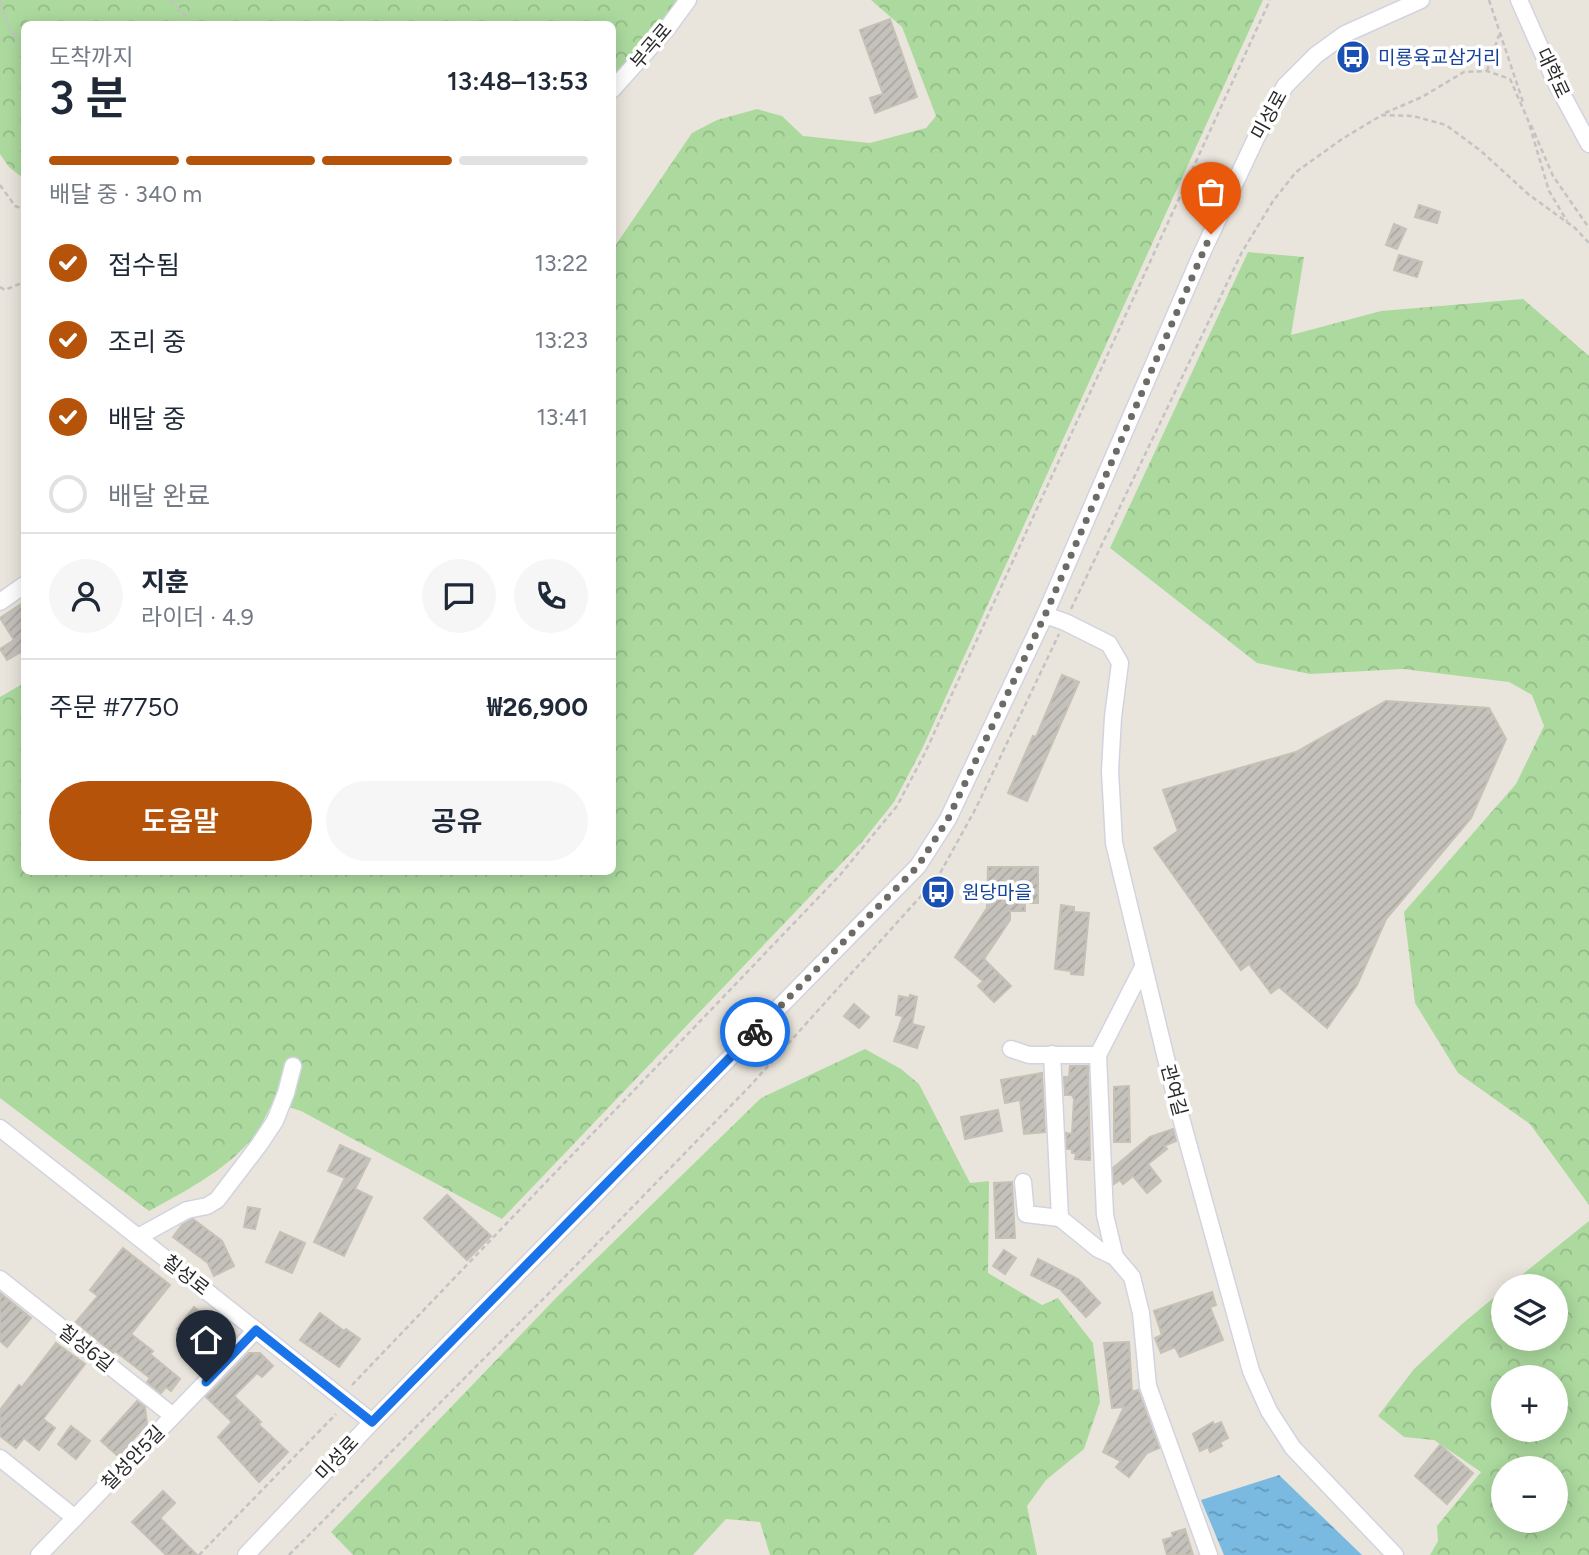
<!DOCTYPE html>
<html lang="ko">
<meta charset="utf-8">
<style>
:root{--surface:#fff;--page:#f6f6f7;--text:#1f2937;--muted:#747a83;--line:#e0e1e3;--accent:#b45309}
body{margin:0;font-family:Figtree,"Noto Sans KR",sans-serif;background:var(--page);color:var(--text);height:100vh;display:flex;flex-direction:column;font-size:26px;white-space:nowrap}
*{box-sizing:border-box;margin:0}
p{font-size:23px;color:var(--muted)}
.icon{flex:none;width:38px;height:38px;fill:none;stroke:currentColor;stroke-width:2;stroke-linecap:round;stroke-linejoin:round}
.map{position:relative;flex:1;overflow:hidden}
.details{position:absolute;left:21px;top:21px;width:595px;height:854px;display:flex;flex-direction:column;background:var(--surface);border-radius:10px;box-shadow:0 4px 18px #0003}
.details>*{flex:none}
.fabs{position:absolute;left:1491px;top:1274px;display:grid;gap:14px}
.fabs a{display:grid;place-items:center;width:77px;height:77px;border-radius:50%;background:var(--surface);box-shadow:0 4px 18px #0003;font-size:35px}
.pin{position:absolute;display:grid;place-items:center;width:60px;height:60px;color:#fff;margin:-72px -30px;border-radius:50% 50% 50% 0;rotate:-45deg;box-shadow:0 0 7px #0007}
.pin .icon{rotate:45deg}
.courier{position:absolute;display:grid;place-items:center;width:70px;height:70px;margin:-35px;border:5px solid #1a73e8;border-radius:50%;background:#fff;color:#222;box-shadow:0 2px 9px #0007}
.summary em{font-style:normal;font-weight:600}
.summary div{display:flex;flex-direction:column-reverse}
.summary{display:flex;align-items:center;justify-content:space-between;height:119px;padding:0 28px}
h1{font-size:46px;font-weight:600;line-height:52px}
.bar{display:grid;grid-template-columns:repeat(4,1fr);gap:10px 7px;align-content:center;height:84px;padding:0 28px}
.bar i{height:9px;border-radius:5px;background:var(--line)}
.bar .on{background:var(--accent)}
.bar p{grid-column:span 4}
.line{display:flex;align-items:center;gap:18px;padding:0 28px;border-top:2px solid var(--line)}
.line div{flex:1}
.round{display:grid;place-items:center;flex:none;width:74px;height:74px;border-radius:37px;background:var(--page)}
ol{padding:0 28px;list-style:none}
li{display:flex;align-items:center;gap:21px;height:77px}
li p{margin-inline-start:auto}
li .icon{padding:7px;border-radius:50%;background:var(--accent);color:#fff;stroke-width:4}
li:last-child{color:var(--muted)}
li i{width:38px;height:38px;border:4px solid var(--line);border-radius:50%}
.action{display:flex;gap:14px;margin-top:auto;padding:14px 28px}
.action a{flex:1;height:80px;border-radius:42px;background:var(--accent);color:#fff;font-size:28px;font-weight:600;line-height:80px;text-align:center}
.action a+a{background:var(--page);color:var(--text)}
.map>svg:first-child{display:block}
</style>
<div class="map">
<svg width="1589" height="1555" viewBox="0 0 1589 1555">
<defs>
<pattern id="forest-crowns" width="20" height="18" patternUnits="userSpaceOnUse" patternTransform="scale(1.75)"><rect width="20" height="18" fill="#acda9e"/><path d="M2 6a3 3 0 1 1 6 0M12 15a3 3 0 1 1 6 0" fill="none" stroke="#94bb88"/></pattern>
<pattern id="water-ripples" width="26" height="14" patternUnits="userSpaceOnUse" patternTransform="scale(1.75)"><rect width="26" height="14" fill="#7abae1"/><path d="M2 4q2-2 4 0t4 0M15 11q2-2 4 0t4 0" fill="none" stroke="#6497b6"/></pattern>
<pattern id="building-hatch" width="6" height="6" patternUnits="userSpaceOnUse" patternTransform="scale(1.75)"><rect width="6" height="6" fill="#c5c2bc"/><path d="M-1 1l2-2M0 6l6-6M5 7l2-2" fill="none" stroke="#a9a7a2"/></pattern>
</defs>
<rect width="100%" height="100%" fill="#eae5dc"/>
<g fill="url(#forest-crowns)" fill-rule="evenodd">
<polygon points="0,0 684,0 613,82 612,24 24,24 24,179 9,167 0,154"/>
<path d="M 871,0 L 1263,0 L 923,747 L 894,802 L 862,842 L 502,1219 L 301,1111 L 273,1102 C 266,1115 260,1130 250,1141 C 224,1171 184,1192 149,1211 L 0,1098 L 0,697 L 24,683 L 24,872 L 612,872 L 613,249 L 692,133 L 717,120 L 757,109 L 782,116 L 803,136 L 870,143 L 926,128 L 936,116 L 902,27 Z"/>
<polygon points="1248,252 1304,257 1291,335 1381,311 1523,299 1589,356 1589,1205 1530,1124 1458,1073 1415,1003 1404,912 1516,784 1544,726 1532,695 1509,682 1403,669 1310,674 1257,663 1110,548"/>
<polygon points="865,1049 901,1069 919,1084 970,1183 989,1181 988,1273 1042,1305 1058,1298 1093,1343 1100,1402 1084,1449 1046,1480 1027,1506 1037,1555 770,1555 760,1522 726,1519 693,1555 353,1555 331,1532 556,1298 761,1098"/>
<path d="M 1589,1221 L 1589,1555 L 1430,1555 L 1438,1541 L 1437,1526 L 1481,1472 L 1434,1440 L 1404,1437 L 1378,1416 L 1414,1369 L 1462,1324 L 1503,1290 L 1503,1339 L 1556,1339 L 1556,1286 L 1508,1286 ZM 1556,1377 L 1556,1430 L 1503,1430 L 1503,1377 ZM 1556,1468 L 1556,1521 L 1503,1521 L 1503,1468 Z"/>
</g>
<polygon fill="url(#water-ripples)" points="1279,1475 1362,1555 1224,1555 1201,1500"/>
<g fill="url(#building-hatch)" stroke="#c5c1b6" stroke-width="2">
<polygon points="890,19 917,97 875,113 870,98 883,94 860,30"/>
<polygon points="1419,205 1440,212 1437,223 1415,217"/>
<polygon points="1394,224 1406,229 1397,249 1386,245"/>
<polygon points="1399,255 1422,262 1417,277 1394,270"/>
<polygon points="24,602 24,656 21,652 7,660 0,649 14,640 0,618"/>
<polygon points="1062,675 1079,682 1027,801 1008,793 1033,736 1036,737"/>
<polygon points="1386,701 1489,708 1506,739 1471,818 1386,919 1357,985 1327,1028 1279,987 1271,993 1249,964 1241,970 1154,848 1178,831 1163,790 1296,752"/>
<polygon points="988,867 1038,867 1038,903 1025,903 1025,911 1010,911 1010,920 984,959 1011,986 994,1002 978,986 983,981 955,957 987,908"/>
<polygon points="1061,905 1074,907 1074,912 1089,913 1083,975 1071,974 1071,971 1055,969"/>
<polygon points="910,995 917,997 912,1024 924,1027 917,1048 894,1041 903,1016 896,1015 899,996 909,998"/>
<polygon points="854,1004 869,1017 859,1028 844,1016"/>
<polygon points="1070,1066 1088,1066 1090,1160 1075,1159 1076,1153 1072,1153 1072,1149 1067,1149 1066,1133 1072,1134 1074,1099 1072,1095 1065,1095 1064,1077 1069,1077"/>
<polygon points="1042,1073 1045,1132 1024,1134 1020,1100 1005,1103 1001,1080"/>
<polygon points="1129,1086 1130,1142 1114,1142 1114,1087"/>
<polygon points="998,1110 1002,1131 965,1139 961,1117"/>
<polygon points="1173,1129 1176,1141 1164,1146 1167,1149 1148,1164 1161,1181 1147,1193 1133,1176 1123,1184 1120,1180 1114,1184 1113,1168 1150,1137"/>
<polygon points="340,1145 370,1159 355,1189 372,1197 344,1256 314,1242 345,1178 328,1171"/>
<polygon points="1012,1182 1015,1238 996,1238 994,1183"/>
<polygon points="447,1195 491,1236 467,1260 424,1218"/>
<polygon points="248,1207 260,1209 255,1229 244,1227"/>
<polygon points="193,1219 222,1241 234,1266 214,1276 208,1263 173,1237 182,1225"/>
<polygon points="280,1232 305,1243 292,1273 266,1262"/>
<polygon points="123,1248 170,1285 131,1334 153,1351 150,1354 180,1379 171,1391 166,1387 161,1393 147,1382 150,1378 115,1351 113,1353 76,1322 98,1296 90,1290"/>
<polygon points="1004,1250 1016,1258 1005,1274 993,1266"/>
<polygon points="1038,1259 1078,1279 1100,1303 1086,1317 1060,1289 1031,1275"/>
<polygon points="1212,1292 1216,1305 1210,1307 1223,1340 1180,1357 1175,1347 1161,1353 1155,1338 1162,1335 1154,1311"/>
<polygon points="0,1293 31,1318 7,1347 0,1341"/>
<polygon points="194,1307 219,1328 201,1349 177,1329"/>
<polygon points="320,1313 344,1331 346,1329 360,1339 339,1367 300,1340"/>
<polygon points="1129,1342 1132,1392 1138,1390 1159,1448 1147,1453 1129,1477 1116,1467 1121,1461 1103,1452 1124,1407 1112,1408 1104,1343"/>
<polygon points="56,1343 85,1364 43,1419 55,1428 39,1450 24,1438 16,1448 0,1436 0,1410 19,1385 22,1387"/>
<polygon points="249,1353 260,1353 273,1366 262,1377 257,1373 234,1396 261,1422 258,1424 288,1452 259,1482 218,1437 232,1422 206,1397"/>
<polygon points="137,1401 145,1407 147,1424 118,1456 101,1441"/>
<polygon points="1213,1422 1214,1425 1221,1422 1228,1438 1220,1442 1222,1446 1210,1452 1208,1447 1200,1451 1193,1434"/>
<polygon points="71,1426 90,1441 76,1459 58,1444"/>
<polygon points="1440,1445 1473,1473 1447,1504 1415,1476"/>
<polygon points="163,1491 175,1503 160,1518 197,1555 166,1555 132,1522"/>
<polygon points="1185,1529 1193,1555 1167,1555 1163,1540 1173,1537 1172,1533"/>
</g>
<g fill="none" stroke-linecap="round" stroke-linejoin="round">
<defs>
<g id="minor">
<polyline points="1519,0 1555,81 1589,144"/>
<polyline points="612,90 666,30 688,0"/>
<polyline points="0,602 24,585"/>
<polyline points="1045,615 1065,622 1109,644 1120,663 1113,717 1110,771 1114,843 1176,1100 1251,1371 1269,1411 1293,1448 1395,1555"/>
<polyline points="1143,967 1098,1055 1105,1215 1115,1257 1132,1277 1141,1313 1148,1386 1209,1555"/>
<polyline points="1011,1049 1029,1055 1098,1055"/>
<polyline points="1052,1054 1060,1218 1098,1249 1115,1257"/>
<polyline points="0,1128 372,1422"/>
<polyline points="1023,1182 1026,1214 1060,1218"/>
<polyline points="138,1237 187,1210 207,1206 217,1200 259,1145 275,1121 286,1093 293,1066"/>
<polyline points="0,1279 173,1416"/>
<polyline points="0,1458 75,1518"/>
<polyline points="39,1555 256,1330"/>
<polyline points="246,1555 372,1422 918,866 948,819 1045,615 1201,255 1257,136 1285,86 1316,55 1345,34 1421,0"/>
</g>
</defs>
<use href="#minor" stroke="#d2d3e0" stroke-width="19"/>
<g stroke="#c3c3c3" stroke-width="2.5" stroke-dasharray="5 3.5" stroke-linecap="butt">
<polyline points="170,0 186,16"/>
<polyline points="1489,0 1523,102"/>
<polyline points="0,1 11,32 24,41"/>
<polyline points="1487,71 1499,35"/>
<polyline points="1385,113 1422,97 1464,72 1487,71 1510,79 1528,120 1549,191 1567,221"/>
<polyline points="1531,125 1553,176 1589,228"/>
<polyline points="0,185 15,206 24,209"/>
<polyline points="0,287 5,290 24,282"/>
<polyline points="24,295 24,300"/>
<polyline points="1071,609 1242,252 1273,201 1296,172 1342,139 1382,115 1413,116 1446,125 1481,151 1528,194 1575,228 1589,243"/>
<polyline points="352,1385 840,875 897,806 925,753 1270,0"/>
<polyline points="199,1555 336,1414"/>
<polyline points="289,1555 551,1291 750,1086 938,877 976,808 1059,634"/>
</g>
<use href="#minor" stroke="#fff" stroke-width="16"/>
</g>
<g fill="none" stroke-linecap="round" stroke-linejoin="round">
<polyline stroke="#6d6b68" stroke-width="7" stroke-dasharray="0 12.6" points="755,1032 918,866 948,819 1045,615 1211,234"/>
<polyline stroke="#1a73e8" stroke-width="9" points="206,1382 256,1330 372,1422 755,1032"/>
</g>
<defs>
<symbol id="bus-disc" viewBox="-11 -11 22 22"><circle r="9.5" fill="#1a4fb4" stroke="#fff"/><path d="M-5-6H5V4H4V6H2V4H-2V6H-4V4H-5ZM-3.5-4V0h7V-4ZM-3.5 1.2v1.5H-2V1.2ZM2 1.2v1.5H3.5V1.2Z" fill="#fff"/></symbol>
</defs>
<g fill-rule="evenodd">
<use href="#bus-disc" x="1334" y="38" width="38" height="38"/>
<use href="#bus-disc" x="919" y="873" width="38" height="38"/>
</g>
<g text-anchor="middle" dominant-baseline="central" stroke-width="7" stroke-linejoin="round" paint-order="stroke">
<g font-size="19" fill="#292929" stroke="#fff">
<text transform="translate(651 46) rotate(-50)">부곡로</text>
<text transform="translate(1553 73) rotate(65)">대학로</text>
<text transform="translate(1269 115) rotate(-61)">미성로</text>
<text transform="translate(1174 1090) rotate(75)">관여길</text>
<text transform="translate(186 1275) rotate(38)">칠성로</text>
<text transform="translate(86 1348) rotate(38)">칠성6길</text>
<text transform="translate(133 1458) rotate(-46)">칠성안5길</text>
<text transform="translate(337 1458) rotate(-47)">미성로</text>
</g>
<g font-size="19" fill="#164399" stroke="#fff" text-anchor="start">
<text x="1378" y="57">미룡육교삼거리</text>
<text x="962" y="892">원당마을</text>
</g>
</g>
</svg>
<div class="fabs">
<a><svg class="icon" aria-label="layers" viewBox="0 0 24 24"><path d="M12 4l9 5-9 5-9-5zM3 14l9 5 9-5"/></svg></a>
<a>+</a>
<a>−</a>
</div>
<div class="pin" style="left:1211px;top:234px;background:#ea580c"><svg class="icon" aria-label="bag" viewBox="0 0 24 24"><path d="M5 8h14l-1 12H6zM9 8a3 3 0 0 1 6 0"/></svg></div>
<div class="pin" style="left:206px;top:1382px;background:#1f2937"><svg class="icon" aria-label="home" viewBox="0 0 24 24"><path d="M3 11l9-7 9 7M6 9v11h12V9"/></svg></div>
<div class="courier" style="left:755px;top:1032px"><svg class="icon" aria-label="bike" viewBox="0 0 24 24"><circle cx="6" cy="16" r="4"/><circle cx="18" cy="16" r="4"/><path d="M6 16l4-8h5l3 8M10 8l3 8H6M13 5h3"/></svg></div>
<section class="details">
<div class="summary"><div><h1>3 분</h1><p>도착까지</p></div><em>13:48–13:53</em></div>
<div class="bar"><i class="on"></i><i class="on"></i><i class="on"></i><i></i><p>배달 중 · 340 m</p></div>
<ol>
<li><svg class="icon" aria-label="check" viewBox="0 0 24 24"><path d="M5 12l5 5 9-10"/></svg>접수됨<p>13:22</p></li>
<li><svg class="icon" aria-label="check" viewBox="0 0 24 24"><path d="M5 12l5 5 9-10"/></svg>조리 중<p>13:23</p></li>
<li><svg class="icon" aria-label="check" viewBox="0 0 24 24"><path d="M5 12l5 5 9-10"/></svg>배달 중<p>13:41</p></li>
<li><i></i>배달 완료</li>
</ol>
<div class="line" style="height:126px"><a class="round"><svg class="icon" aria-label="person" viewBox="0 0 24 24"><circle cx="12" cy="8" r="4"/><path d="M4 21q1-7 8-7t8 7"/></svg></a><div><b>지훈</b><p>라이더 · 4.9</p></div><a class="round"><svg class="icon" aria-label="chat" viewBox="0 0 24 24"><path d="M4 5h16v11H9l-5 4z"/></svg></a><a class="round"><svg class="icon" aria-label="phone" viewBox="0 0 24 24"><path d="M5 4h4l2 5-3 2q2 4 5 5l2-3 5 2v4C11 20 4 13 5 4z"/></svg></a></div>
<div class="line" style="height:91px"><div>주문 #7750</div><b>₩26,900</b></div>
<div class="action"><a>도움말</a><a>공유</a></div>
</section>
</div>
